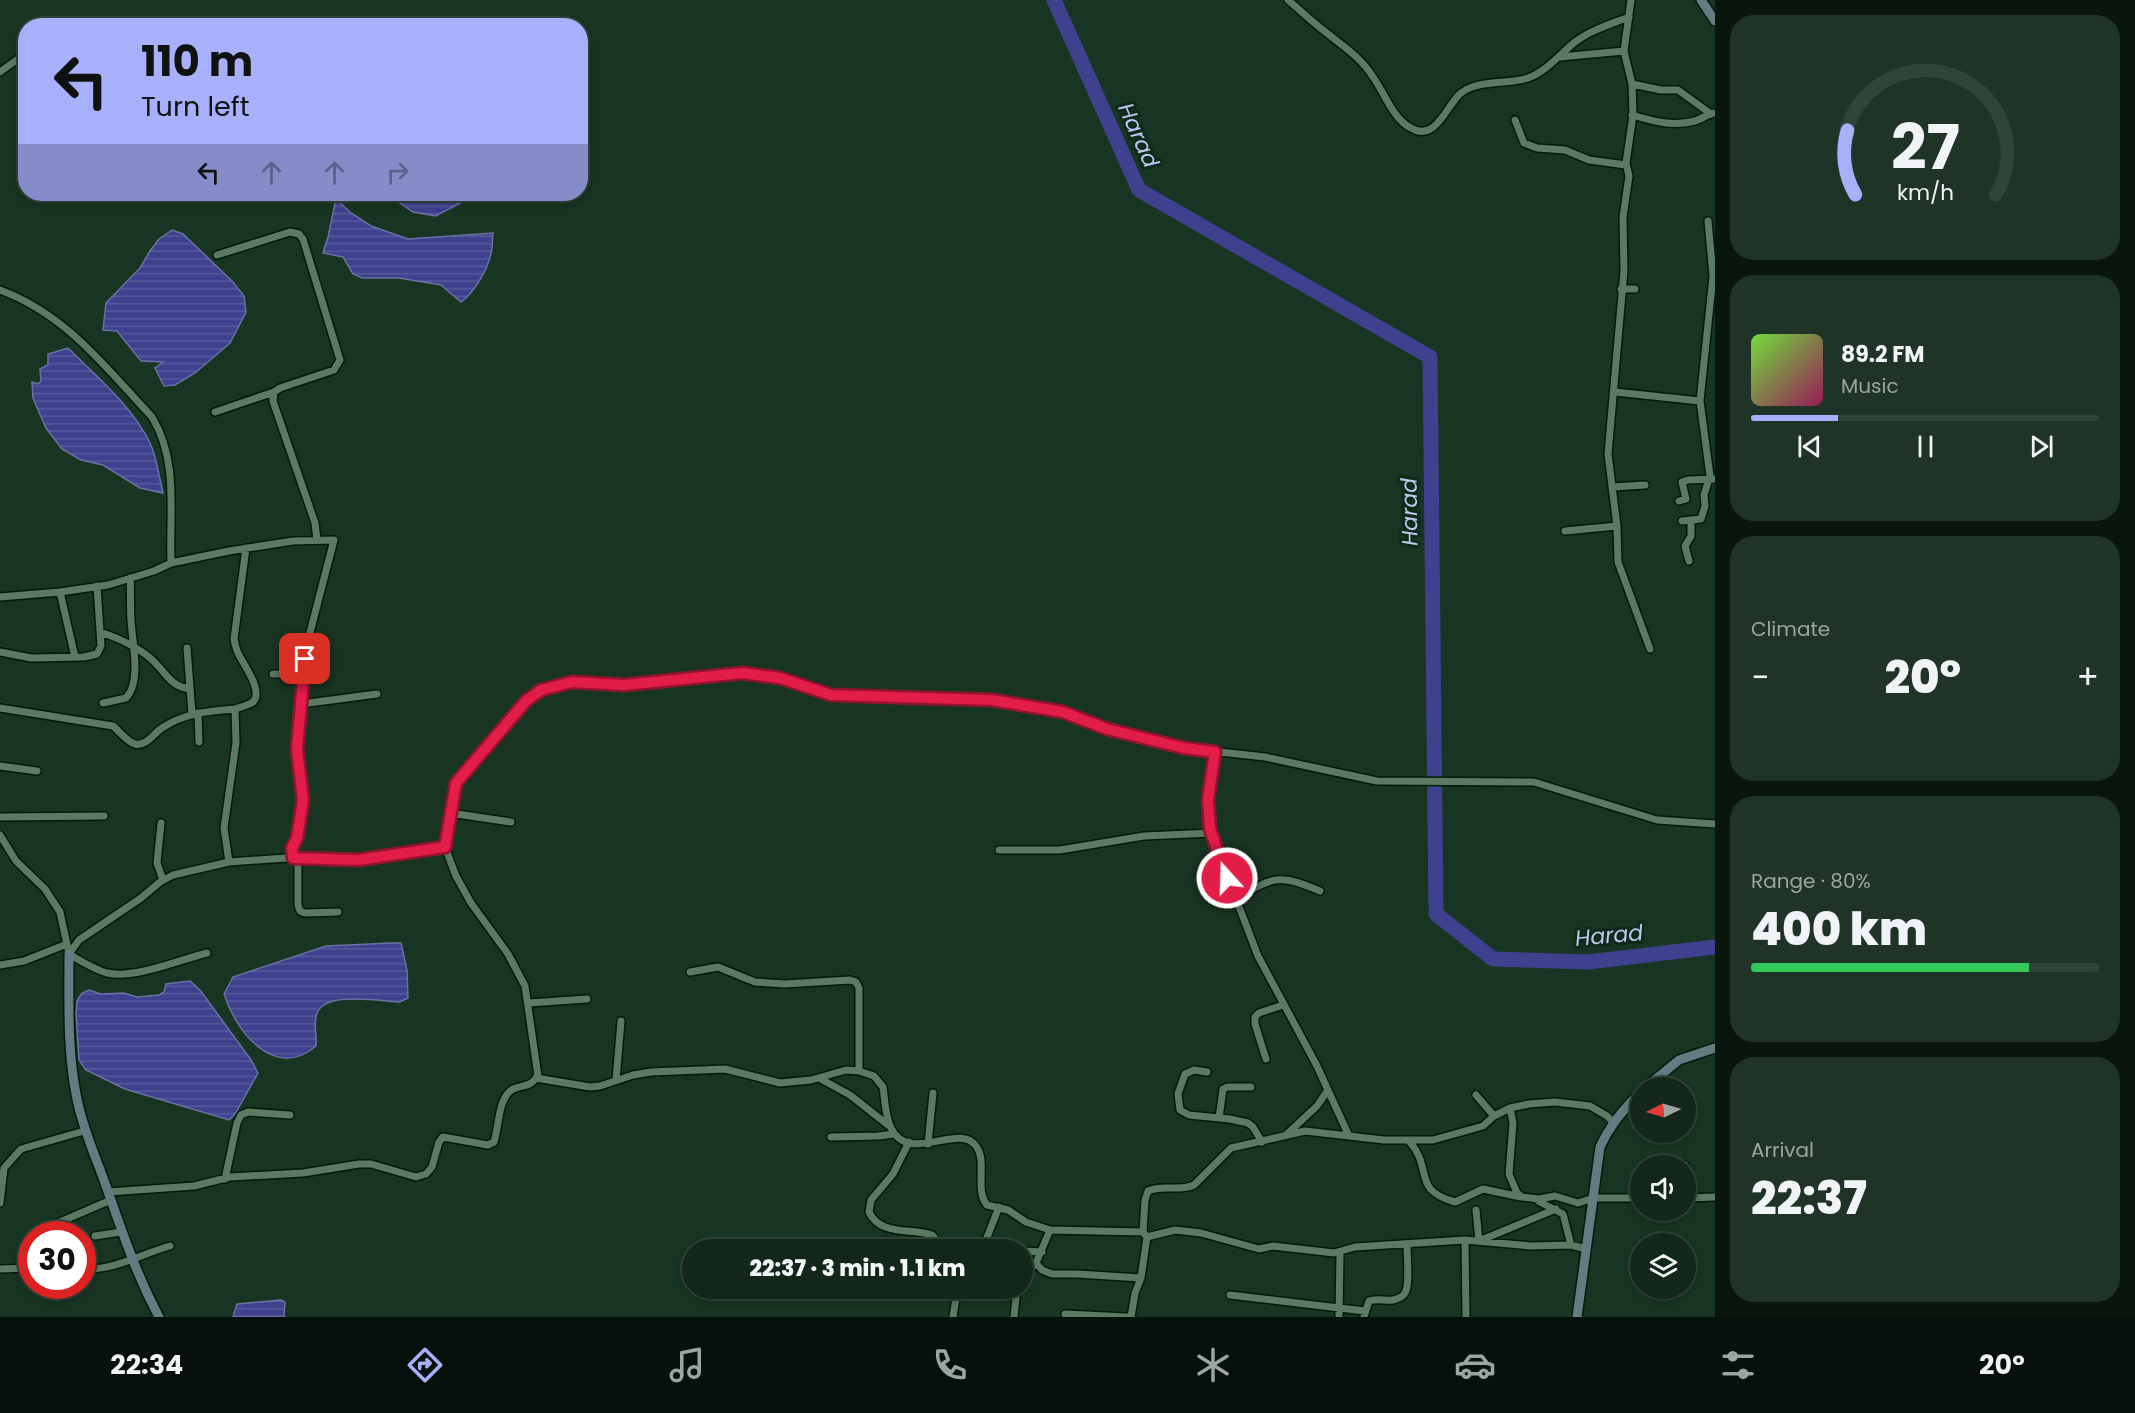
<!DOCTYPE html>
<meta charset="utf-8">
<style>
:root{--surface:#12271a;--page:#1f3327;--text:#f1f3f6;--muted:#9ca5a2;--line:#314439;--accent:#a8b0fc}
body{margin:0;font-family:Poppins,sans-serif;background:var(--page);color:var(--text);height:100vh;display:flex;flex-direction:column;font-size:22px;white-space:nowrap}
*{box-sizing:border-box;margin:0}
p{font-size:20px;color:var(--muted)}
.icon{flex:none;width:33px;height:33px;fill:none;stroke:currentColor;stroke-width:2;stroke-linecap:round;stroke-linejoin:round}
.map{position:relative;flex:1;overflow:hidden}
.drawer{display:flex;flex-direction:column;gap:15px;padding:15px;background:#0a150e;width:420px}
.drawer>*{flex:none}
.hud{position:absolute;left:18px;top:18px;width:570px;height:183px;border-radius:24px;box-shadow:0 3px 9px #0003,0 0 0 2px var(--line);background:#a8b0fc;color:#111;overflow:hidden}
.needle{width:39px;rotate:265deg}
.buttons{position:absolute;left:1630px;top:1077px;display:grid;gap:12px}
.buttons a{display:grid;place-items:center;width:66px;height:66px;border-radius:50%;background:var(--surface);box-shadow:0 3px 9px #0003,0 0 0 2px var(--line);font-size:30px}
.speed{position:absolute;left:18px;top:1221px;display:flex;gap:12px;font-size:30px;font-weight:700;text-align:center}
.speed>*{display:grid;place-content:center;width:78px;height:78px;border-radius:50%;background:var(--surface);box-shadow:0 3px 9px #0003,0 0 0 2px var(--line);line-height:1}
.speed .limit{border:9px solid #d22;background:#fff;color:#111}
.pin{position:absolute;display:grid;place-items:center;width:51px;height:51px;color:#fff;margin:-26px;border-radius:12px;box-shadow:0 3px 9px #0006}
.me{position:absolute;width:66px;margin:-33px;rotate:340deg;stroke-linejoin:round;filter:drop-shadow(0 0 4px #0008)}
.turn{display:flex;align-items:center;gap:21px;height:126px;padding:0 24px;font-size:27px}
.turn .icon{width:78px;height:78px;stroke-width:2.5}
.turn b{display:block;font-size:42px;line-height:51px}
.lanes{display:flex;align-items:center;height:57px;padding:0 24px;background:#0003;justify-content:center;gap:30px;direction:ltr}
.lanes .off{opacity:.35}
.big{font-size:45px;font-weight:800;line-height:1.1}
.drawer .tile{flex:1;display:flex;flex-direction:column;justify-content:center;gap:9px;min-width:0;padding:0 21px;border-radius:24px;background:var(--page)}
.drawer .dial{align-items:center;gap:0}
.dial svg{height:156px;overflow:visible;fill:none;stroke:var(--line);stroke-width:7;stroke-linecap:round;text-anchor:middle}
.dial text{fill:var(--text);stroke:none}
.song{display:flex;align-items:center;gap:18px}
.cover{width:72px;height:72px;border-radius:9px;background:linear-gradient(135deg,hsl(100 70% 55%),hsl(330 70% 35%))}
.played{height:6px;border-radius:3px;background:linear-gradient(90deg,var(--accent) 25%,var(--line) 25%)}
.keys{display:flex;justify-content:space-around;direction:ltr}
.heat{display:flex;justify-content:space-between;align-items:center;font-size:33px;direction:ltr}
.charge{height:9px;border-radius:4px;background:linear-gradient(90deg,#34c759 80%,var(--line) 0)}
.trip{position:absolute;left:682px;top:1239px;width:351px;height:60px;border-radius:30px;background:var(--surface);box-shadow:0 3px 9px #0003,0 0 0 2px var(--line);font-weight:800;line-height:60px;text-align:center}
.dock{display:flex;height:96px;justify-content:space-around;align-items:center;background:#07100a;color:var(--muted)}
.dock .icon{width:42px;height:42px}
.dock .current{color:var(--accent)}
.dock b{font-size:27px;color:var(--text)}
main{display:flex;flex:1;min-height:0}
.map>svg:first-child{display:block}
.water{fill:url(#water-rules);stroke:#6c71a4;stroke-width:1.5}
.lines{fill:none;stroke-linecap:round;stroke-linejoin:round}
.river{stroke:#3f408e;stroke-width:15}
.street-casing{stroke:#011b0b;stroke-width:10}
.secondary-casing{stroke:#011b0b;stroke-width:12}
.street{stroke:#5b7963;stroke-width:7}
.secondary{stroke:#647b81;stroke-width:9}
.route-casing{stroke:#92132f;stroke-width:15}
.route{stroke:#e11d48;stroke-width:10}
.labels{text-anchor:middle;stroke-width:6;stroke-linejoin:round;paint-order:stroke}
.water-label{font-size:22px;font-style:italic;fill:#bfc6f2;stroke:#0e2a18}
</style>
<main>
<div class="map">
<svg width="1715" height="1317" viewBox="0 0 1715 1317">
<defs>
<pattern id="water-rules" width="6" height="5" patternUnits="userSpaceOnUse" patternTransform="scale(1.5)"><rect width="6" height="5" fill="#3f408e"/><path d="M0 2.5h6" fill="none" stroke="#5a5b9d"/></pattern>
</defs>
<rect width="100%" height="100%" fill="#183422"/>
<!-- water -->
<path class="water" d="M387,194H471C465,203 447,209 436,216L413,212Z
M336,199L351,213L371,226L408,239L493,233C492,239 493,246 491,253C488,269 474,293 461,302L441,285L399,278H362L353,274L343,257L323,253L328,237Z
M172,230L183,234L232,281L244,296L246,312L230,343L195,373L175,385L164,386L155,368L163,362L141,361L117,331L103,330L106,303L140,268L150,251L159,239Z
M68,348C97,377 132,406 150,443C157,458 159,477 163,493L140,488L103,465L81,460L62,449L46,428L33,398L32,382L38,384L41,381L40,369L48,365V354Z
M392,943H401L407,970L408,998L400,1002C380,1001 325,991 317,1013C313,1023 317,1035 316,1046C275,1081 236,1032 224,994L233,977L326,946Z
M190,981L200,990L251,1060L258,1073L235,1114L229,1120L125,1089L86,1070L79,1060L76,1014L77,1001L82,993L89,990L101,994L124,993L137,997L159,995L164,992L166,984Z
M281,1300L285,1302L284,1317H233L237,1304Z"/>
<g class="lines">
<!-- river -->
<path class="river" d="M1054,0L1139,190L1430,357L1436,914L1493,959L1588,962L1715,947"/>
<!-- street casing -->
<g class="street-casing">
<path id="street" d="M1288,0C1300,10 1311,21 1323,30C1340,44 1361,57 1373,77C1384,92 1393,119 1411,128C1436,143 1447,104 1461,93C1479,79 1507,85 1528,78C1547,71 1560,54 1575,42C1591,30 1611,24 1629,17
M1631,0L1624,51L1632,84L1633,115L1626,163L1629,176L1623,217L1624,271L1608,454L1617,526L1618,562L1650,649
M1560,57L1624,51
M0,72L26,53
M1632,84L1661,90H1678L1711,114
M1632,115C1653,121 1672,127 1695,121C1701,119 1707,115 1713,113
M1515,120L1524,143L1537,148L1565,150L1589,160L1626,165
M217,255L290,232L299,234L303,239L340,360L334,370L280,388L274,392L273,401L315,523L317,540
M1621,289H1635
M0,290C67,315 105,367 152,417C179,461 169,514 171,563
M1615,392L1700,401
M215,412L274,392
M1612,487L1645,485
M1679,501L1686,499L1682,482L1688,480L1715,479
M1682,521L1701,519L1705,506L1704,495L1710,476L1700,401L1713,276L1708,221
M1565,531L1617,526
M1689,561L1685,546L1691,536V520
M60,592L75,657
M0,597L60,592L108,585L154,571L171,563L229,551L293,541L334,540L307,644L297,749L303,800L297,838L292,847L293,858
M100,632C118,638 136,646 150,658C166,671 168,686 190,689
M187,648L192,714
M0,652L31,658L84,657L97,654L101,646L97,586
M273,674H303
M103,703L126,698C142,682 132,641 131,620C130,606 131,592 130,578
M301,704L377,694
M0,708L113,726C119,731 127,742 135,744C146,747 154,733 162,728C184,713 209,711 235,709L236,743L224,828L229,862
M235,709C241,707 249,705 253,702C264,691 243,664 238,653C236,649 235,644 234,639L246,548
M198,713L199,742
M1215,752L1208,800L1210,829L1220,857L1258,956L1317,1066L1349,1136
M0,766L37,771
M450,813L511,822
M0,817L104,816
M161,823L157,863L163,880
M0,835L16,861L45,889L60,912L69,954C81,961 93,969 107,973C135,979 179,960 207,953
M999,850H1060L1144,836L1212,833
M298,859V905L300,911L305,913L338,912
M1235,899C1274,877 1278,873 1320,891
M69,954L79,940L141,898L160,882L173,875L229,862L286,858L358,859L445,847
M0,965L24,961L67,944
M690,972L718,967L755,982L785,984L850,980L856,982L859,988V1071
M529,1003L587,999
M1266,1059L1255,1024V1017L1259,1013L1283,1005
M1207,1072L1194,1070L1185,1074L1178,1094L1180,1110L1189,1115L1230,1119L1248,1123L1253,1127L1262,1142
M536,1078L590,1087L600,1086L633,1075L651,1072L725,1069L780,1083L811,1080L846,1070L859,1071L874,1076L883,1087C885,1100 885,1116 891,1128C909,1165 959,1122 976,1146C988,1162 974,1189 987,1205L1008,1210L1026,1222L1050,1230L1143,1232L1147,1237
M819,1078L850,1095L888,1125
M616,1080L621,1021
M1476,1095L1494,1116
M1510,1108L1513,1123L1509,1174L1517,1193L1522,1197L1539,1199L1555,1196L1578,1203L1593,1198H1641
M1219,1118L1223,1089L1228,1087H1251
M1287,1134L1317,1106L1328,1090
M831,1137L878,1136L894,1134
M1409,1141C1434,1169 1411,1190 1455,1202L1483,1189L1521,1197
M909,1142L893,1174L871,1200L869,1212C880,1236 911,1228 932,1235L936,1240L937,1250
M928,1144L933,1093
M1685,1165V1166
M225,1179L237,1123L241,1115L248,1112L290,1115
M108,1192L194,1186L230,1177L303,1173L359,1164H371L416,1177L426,1174L432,1167L439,1142L443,1137L488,1145L494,1142C499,1127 498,1097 513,1089C525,1084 529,1088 538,1076L525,986L508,954L471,903L456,876L445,847L456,783L526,701L541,690L555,685L572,682L624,685L742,673L781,678L831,695L992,700L1063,712L1108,729L1184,748L1265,757L1377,781L1534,782L1657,820L1715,824
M1686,1198L1715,1197
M1538,1201L1563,1214L1571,1245
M0,1203L4,1168L21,1149L84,1131
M1476,1210L1479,1241L1556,1209
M1143,1232L1145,1200L1148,1191C1162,1184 1179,1192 1194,1185L1231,1148L1305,1131L1384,1140H1433L1483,1126L1494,1116L1510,1108L1529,1104L1555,1102L1590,1106L1607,1116L1613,1122
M49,1234L53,1225L111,1200
M95,1236L121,1232
M1465,1240L1466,1317
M983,1248L1005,1250
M982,1250L999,1207
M1023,1251L1042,1252
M1036,1263L1042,1270L1052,1274H1077L1141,1278
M0,1269L32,1268
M82,1269C113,1271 141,1254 170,1246
M1023,1278L1036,1263L1050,1230
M1230,1295L1365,1311
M1065,1314L1127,1317
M953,1317L957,1292L962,1288
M1014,1317L1017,1288
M1131,1317L1135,1293L1141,1278L1147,1237L1175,1230L1201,1233L1259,1249L1273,1246L1334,1253L1355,1247L1465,1240L1531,1246L1571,1245L1586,1249
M1339,1317L1340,1253
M1364,1317L1369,1301C1377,1298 1385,1301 1393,1300C1397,1299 1403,1297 1405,1293C1410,1286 1407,1255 1407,1245"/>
</g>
<!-- secondary casing -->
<g class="secondary-casing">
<path id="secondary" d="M1701,0L1715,21
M69,954C69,1002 67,1052 77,1099C83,1130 96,1157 106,1186C123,1233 135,1272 159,1317
M1645,1088L1679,1060L1715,1048
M1577,1317L1600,1147C1610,1125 1624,1108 1641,1092"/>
</g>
<!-- street -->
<use href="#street" class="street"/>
<!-- secondary -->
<use href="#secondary" class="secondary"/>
</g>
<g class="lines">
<!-- route casing -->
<g class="route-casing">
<path id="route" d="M305,659L297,749L303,800L297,838L292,848L293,858L358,860L445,847L456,783L526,701L541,690L572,682L624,685L742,673L780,678L831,695L992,700L1063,712L1107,729L1184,748L1215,752L1208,800L1210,829L1227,878"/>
</g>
<!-- route -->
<use href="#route" class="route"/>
</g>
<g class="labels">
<!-- water labels -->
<g class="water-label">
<text transform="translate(1139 135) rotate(66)" y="8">Harad</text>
<text transform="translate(1409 512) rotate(-91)" y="8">Harad</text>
<text transform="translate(1609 935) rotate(-5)" y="8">Harad</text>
</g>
</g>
</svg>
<div class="buttons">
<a><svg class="needle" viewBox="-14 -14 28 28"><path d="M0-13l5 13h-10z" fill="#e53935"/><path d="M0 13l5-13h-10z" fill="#9ca5a2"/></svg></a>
<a><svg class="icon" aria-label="sound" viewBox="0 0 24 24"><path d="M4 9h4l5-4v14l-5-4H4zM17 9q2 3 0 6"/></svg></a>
<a><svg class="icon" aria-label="layers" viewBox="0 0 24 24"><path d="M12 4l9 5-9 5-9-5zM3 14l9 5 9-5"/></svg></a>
</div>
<div class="speed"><div class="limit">30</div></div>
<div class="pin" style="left:305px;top:659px;background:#d93025"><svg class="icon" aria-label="arrive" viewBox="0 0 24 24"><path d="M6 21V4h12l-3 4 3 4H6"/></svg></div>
<svg class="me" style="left:1227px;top:878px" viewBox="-20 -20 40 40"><circle r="17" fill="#e11d48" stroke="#fff" stroke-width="3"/><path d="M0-11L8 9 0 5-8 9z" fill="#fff"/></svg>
<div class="trip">22:37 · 3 min · 1.1 km</div>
<div class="hud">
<div class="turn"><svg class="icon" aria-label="left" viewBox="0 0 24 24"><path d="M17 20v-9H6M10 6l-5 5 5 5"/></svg><div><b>110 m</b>Turn left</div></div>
<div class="lanes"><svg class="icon" aria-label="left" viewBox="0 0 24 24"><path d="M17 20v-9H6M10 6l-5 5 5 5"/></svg><svg class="icon off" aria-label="ahead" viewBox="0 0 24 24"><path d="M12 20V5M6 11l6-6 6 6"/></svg><svg class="icon off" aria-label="ahead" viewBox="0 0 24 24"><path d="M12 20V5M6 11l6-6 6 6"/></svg><svg class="icon off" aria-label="right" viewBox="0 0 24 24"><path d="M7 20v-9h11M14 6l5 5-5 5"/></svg></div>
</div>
</div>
<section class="drawer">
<div class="tile dial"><svg viewBox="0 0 100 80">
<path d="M14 69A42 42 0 1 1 86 69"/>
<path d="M14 69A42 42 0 0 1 10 36" stroke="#a8b0fc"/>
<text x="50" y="56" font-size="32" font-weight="700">27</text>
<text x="50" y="72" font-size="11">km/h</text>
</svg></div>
<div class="tile">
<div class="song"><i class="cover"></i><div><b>89.2 FM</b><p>Music</p></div></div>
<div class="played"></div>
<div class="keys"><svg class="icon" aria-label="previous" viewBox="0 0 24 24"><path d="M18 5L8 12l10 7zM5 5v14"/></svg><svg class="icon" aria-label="pause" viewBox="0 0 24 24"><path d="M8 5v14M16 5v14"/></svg><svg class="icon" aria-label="next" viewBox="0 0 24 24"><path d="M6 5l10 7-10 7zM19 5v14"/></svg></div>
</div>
<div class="tile"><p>Climate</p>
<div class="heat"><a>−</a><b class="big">20°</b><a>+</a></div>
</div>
<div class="tile"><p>Range · 80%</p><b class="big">400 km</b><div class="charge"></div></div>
<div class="tile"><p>Arrival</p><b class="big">22:37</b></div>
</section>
</main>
<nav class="dock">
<b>22:34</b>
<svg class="icon current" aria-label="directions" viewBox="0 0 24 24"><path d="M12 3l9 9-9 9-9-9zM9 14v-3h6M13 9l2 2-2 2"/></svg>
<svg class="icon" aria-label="music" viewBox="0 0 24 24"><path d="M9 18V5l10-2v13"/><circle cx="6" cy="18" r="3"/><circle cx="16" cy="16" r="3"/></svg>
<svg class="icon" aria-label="phone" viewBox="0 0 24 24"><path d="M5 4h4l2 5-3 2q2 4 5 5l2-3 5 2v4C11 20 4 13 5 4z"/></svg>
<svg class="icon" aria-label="climate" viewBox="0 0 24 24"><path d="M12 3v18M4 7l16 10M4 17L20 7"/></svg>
<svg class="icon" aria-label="car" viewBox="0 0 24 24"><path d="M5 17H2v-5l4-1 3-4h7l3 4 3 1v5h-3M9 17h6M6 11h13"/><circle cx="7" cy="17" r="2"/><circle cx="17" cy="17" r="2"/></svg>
<svg class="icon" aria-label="filters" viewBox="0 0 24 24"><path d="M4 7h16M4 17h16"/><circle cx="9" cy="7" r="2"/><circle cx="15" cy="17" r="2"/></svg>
<b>20°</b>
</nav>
